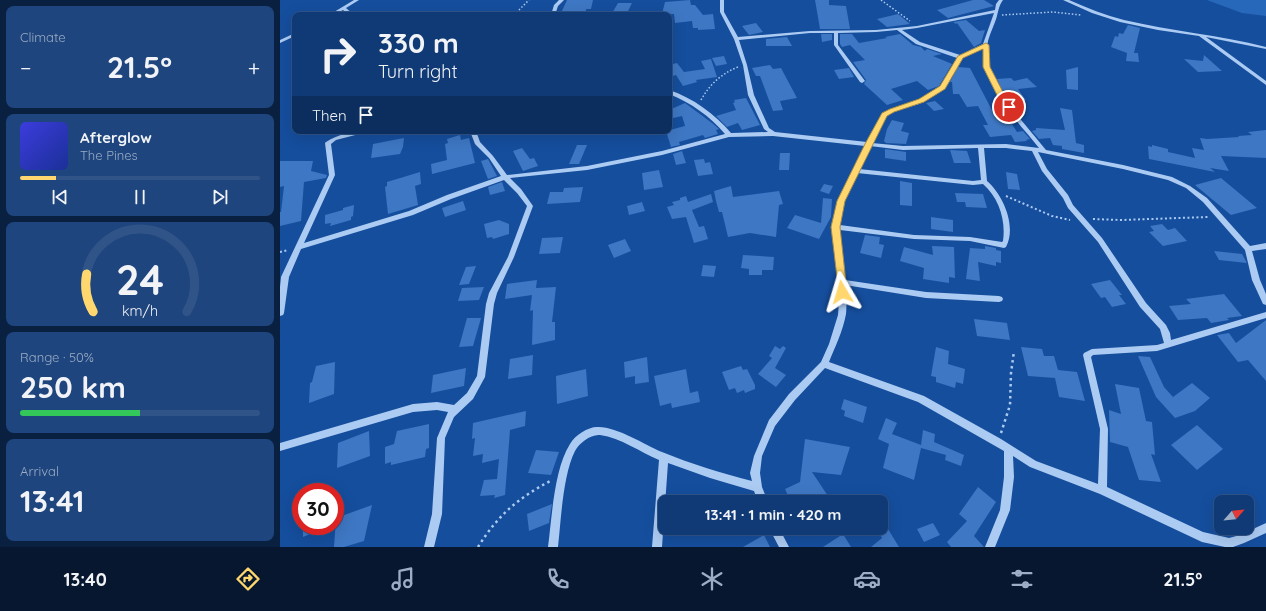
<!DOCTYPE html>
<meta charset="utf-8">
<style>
:root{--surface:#103a76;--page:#1e457e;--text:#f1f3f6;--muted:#9cadc5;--line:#305488;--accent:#ffd76e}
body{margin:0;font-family:Quicksand,sans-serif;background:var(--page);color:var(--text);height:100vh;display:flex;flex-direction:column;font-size:15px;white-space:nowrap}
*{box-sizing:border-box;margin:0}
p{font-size:13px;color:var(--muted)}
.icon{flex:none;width:22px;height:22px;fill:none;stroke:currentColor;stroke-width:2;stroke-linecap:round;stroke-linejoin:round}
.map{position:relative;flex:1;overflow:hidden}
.side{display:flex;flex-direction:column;gap:6px;padding:6px;background:#092041;width:280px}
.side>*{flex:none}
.hud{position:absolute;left:12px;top:12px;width:380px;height:122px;border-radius:8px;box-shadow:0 4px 16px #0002,0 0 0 1px var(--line);background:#103a76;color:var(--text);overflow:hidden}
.needle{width:26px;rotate:63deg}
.controls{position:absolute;left:934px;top:495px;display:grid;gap:8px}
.controls a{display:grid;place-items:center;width:40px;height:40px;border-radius:8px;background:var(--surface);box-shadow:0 4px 16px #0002,0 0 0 1px var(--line);font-size:20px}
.speed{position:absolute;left:12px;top:483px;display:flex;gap:8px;font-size:20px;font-weight:700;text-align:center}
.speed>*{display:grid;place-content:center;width:52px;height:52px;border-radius:50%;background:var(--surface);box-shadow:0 4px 16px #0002,0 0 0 1px var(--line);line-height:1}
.speed .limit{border:6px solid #d22;background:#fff;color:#111}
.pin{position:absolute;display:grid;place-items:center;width:34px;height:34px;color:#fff;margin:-17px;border:2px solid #fff;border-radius:50%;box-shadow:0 1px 4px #0007}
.me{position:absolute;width:44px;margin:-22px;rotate:353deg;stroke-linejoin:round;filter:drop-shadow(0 0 3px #0008)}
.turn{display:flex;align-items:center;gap:14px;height:84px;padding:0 20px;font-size:18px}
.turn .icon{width:52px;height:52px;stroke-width:2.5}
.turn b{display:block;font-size:28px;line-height:34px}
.then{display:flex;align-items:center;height:38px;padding:0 20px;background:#0003;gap:8px;font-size:15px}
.big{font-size:30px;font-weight:800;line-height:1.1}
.side .widget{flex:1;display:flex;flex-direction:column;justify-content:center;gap:6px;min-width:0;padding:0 14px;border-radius:8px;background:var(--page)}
.side .dial{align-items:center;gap:0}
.dial svg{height:104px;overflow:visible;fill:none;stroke:var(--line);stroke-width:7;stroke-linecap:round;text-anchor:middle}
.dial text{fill:var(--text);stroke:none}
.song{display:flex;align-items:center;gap:12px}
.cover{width:48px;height:48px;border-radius:6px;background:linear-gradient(135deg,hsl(240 70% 55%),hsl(230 70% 35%))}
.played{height:4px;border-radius:2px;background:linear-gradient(90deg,var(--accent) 15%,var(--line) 15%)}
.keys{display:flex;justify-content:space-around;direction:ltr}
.heat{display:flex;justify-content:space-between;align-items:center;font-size:22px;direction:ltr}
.charge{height:6px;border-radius:3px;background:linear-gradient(90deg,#34c759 50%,var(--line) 0)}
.trip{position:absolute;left:378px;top:495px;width:230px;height:40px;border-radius:8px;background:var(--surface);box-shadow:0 4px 16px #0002,0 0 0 1px var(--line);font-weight:800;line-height:40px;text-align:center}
.menu{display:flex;height:64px;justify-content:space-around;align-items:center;background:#06172f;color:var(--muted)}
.menu .icon{width:28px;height:28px}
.menu .selected{color:var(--accent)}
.menu b{font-size:18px;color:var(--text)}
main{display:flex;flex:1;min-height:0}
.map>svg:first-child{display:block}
.green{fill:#2868bb}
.building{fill:#3e77c3}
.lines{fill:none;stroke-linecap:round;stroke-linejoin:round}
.path-far2{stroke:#accbf3;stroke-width:1.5;stroke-dasharray:1.5 2;stroke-linecap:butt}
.path-far1{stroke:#accbf3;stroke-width:2;stroke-dasharray:2 2.5;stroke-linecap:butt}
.path{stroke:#accbf3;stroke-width:2.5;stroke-dasharray:2.5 3.5;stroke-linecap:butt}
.minor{fill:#accbf3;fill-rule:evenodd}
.route{fill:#ffd76e;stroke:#a68c48}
</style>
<main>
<section class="side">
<div class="widget"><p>Climate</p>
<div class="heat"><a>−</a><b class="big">21.5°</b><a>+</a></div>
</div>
<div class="widget">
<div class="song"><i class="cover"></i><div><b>Afterglow</b><p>The Pines</p></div></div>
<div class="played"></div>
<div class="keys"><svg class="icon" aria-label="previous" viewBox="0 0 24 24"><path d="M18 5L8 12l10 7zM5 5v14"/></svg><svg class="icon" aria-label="pause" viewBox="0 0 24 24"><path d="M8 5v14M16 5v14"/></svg><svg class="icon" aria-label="next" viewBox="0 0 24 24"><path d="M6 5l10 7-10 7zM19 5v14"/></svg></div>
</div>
<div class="widget dial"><svg viewBox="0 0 100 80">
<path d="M14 69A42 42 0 1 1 86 69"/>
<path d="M14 69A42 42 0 0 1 9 40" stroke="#ffd76e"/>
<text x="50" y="56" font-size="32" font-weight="700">24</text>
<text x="50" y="72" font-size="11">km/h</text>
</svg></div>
<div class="widget"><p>Range · 50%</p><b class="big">250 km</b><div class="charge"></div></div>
<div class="widget"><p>Arrival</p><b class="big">13:41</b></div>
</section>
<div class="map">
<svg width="986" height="547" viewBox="0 0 986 547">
<rect width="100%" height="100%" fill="#154e9d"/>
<!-- green -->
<path class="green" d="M927,0H986V16L962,13Z"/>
<!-- building -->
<path class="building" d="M287,0H313L311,9H306V11L281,13Z
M410,0L411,5H415L423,15L433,14L435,29L418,30V28H413L412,21L395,23L394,14H382L385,2Z
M535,0H549V5L566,6L570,29H540Z
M693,0H704L714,6L668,18L657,10Z
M338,3H352L346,15H331Z
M618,14L630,24L607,27L597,19Z
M686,20L699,31L705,30L701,43L694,47L677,23L676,24L673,22Z
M476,23L483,32L469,35L462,26Z
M848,25L860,28L854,53H858L859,62L846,61L847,53L831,47L835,36L838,37L839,33L843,34Z
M541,34H552V40L542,42Z
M560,34H572L579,43L607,38L605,37L620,34L633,45L641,47L645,51L647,49L662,54L653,56L672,64L659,86L648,90L637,81L611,89L623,100L607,105L584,84L586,80L573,62L585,60L570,45L562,47L560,44Z
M507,37L512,46H486V39Z
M924,55L942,71L918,72L904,59L923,61Z
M444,56L447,64L436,66L432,58Z
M431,59L437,77L416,80L417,82L403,86L396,75L389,77V65L397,63L404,72L425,69L421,61Z
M490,65L493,69L501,68L517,98L500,101L503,110L493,111L480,76H476L472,68Z
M678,67L690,68L715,116H717L721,122L730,121L737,132L743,131L750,139L746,140L747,141L735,142L731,135L710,137L703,125H708L698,106L687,107L679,94H673L672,82H670Z
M798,67V90L787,89L786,70Z
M569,68L574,77L559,79L554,70Z
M731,78L734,81L747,78L757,87L738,89L746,100L731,101L724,90H722L717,79Z
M466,98L480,125L462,130L458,123L447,127L436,116L456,110L453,103L455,102L454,100Z
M655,101L664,109L654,111L646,103Z
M405,103L432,123L439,129L436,130L438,134L425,138L423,135L399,142L400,145L391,147L386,131L405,126L402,116L389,119V110Z
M780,108L792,110L796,143L804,145V153L782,149V146L773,145L770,138L759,139L752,131L756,130V128L785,130Z
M612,120L624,123L621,131L629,133L626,144L606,143L604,141L607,129Z
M986,130V158L941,156L949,171L930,168L935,172L869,159L868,146L872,147V145L888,149V152L915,158L912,148L924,150L920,138L927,139L959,137L958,136L972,135L968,132Z
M180,135L181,140L189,138L195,163L152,174L151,164L167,160L165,144L168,143L167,139Z
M124,138L123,147L120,154L91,158L93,144Z
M297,145H307L299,164H289Z
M242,148L250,159L254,158L258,166L243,171L233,151Z
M605,149L626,152V161L605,158Z
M670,150L687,151L691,163H674Z
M402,151L406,163L396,165L393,154Z
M500,153H510L509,170H499Z
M208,159L217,176L208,179L201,161Z
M424,159L425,163L430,162L433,174L418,176L414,160Z
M0,161H33L31,171L47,175L46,178L24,182L21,221L0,226V212H1L4,186L0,187Z
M379,170L383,187L364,190L362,173Z
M140,172L141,184L135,186L138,205L108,214L105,187L107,186V182Z
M726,172L737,174L740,190L728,189Z
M941,178L977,208L951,215L915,185Z
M620,181L632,183V206L620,205Z
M222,182L225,191L210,195L208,187Z
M544,184L553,186L549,194L540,191Z
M451,186L453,197L499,191L503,204L499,205L496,237L470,233L448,237L442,212H439L436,201L434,191Z
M303,187L300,202L267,204L270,192H283L284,188Z
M675,193L703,194L707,208L686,207L685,202H677Z
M431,194L433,202L412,210L419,227L424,226L428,239L414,243L406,217L392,219L387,207L394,205L392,202L400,200V198L406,196L408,202Z
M543,198L552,199L551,217L539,239L507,228L515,215L541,223Z
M183,201L186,210L165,217L162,208Z
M362,202L365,211L349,215L347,206Z
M74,205L73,216L71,217V220L50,226L51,223L45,224V215L63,210V208Z
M651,217L673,220V232L651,229Z
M219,220L229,224V234L213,239L212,237L207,238L204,224Z
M882,224L888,230L895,228L907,241L883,246L869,232L874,231L870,226Z
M585,235L600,237L599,244L604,245L601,258L580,253Z
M283,237L280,253L259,254L262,238Z
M345,239L351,251L334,258L328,245Z
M652,246L674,247L675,278L669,277V283L643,279L644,268L620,261L624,247L653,255Z
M705,246L716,248V250L721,251V263L716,262V266L698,262L700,281L686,279L690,248L705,249Z
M934,251L962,254L967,263L939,260Z
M463,255L494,257L493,270H482V275H469V269L461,268Z
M423,265L436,266L434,277L421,276Z
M196,266L189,284L179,285L186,267Z
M257,280L256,288L276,287L272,322H275V340L252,345L253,310L250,311L252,295L225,299L227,284Z
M830,280L842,295H839L846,304L832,307L825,297L821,298L811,284Z
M204,287L199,300L178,301L182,288Z
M944,294L962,316L947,318L949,320L931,323L927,318L898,320L889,306L911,304L906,299Z
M187,318H201L193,346L179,347Z
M694,319L727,323L730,340L697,336Z
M986,320V381L968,360L958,362L937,335L949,333L956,343Z
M495,346L500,349L503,346L506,348L495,368L506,375L496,387L478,374L492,358L489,356Z
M656,347L669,351L668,364L685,369L683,384L676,382L675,388L656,382V377L651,376Z
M741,347L762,349L764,356H774L778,370L797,372L805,401L779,397L775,378L748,376Z
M253,355L252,375L228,379L230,359Z
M858,356L870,357L884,387L893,397L912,383L930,398L915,411L895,418L876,397Z
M367,357L369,382L355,384V376L345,378L344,362Z
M55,362L54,394L29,403L30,383L32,382L36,366Z
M461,366L463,370L467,369L475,385V389L465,393L464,390L457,393L455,388L449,390L442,372Z
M186,368L184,386L151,393L153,375Z
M306,369L308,396L277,404L276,376Z
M406,369L410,393L418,391L420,402L392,408L391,403L380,406L374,376Z
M835,384L859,388L866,421L872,422L875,455L871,454L881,482L859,480L848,447L830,442L829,410L841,414Z
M564,399L587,407L583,423L564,416L565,411L561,409Z
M246,411L245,426L230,430L225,495L214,498L215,495L200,496L204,480L217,479L219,459L202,463L203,454L193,456L195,438L192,439L193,423Z
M606,418L617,423L612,434L641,445L643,430L655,434L654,442L684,455L681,466L665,460L666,455L641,448L634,480L603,468L609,444L598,439Z
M149,424V448L146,449L145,457L111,465V462L105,464V447L114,444L117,431Z
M917,425L943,449L917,470L891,445Z
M89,431L90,456L57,468L58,443Z
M525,439L570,447L561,475L532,472L552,502H511L505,489L520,482Z
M256,450L279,452L271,475L248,473Z
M698,487L716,502L694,536L704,547H671L667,542L687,521L679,514Z
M272,504L269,523L249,531L247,514Z
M92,505L84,541L64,547H54L56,518Z
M653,523L660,535L644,542L637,529Z
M23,526H49L23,537Z
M608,529L619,547H591L602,538L600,534Z
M563,534L571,547H543Z
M484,535L490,547H463Z"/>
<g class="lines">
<!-- path-far2 -->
<path class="path-far2" d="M601,0L630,21
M234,15L249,0
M722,15L773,12L801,15
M421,100C430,84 441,74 458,67"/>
<!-- path-far1 -->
<path class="path-far1" d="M726,196L772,216L790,220
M813,219L841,220L928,217
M0,252L8,250"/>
<!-- path -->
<path class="path" d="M721,433L730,405L731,373L734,351
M198,547C218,515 238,498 272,480"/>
<!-- minor -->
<path class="minor" d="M74,0H79L66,8L74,15H69L63,10L54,15H49Z
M279,0H284L278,6L275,15H271L274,5Z
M440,0H444V12L458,37L530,31L596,30L637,26L715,10L716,4L719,0H723C718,6 718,15 715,22C712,30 708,38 707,46C704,83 744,122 766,150L843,165L892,177L910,186L927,198L970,246L986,243V249L972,251L980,280L986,294V305L983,304L972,280L965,250L923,202L906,188L888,180L843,169L758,152L767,169L788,195L793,205L822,238L866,303L886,325L890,333L891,340L986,312V318L877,351L813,355L811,357L828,429L827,487L923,532L949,538L960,535L986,523V533L964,543L953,547H945L922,542L820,494L750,467L733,456L734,477L730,510L715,547H705L720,510L724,477V451L638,402L545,368L515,400L495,426L482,456L480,473L482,487L488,502H478L474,491L430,478L388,463L382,547H372L379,460C360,452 341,438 320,435C311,434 299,443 295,451C283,474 281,520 278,547H268C272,517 274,469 290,444C295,435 308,427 317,427C336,426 365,445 382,452C411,464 441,473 472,481L470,473L474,456L489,420L509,394L541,362L549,344L558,315L559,301L553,227L558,201L585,146L493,136L449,137L382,155L307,170L230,178L241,189L253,206L234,257L217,293L214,304L205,377L193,399L174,417L165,438L162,514L154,547H144L152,514L157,438L168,412L157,410L133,412L0,451V443L133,404L157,402L174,405L187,393L197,376L206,304L209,293L228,257L247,206L237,193L224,180L171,199L133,215L21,249L9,277L4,313L3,315L0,316V287L1,277L49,175L45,143L46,142C58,134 74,131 88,131L87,132L56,140L51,144L55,175L24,243L129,211L167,195L221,176L209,158L195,144L190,131H196L200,142L213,156L227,175L307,166L382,151L445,134C430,116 411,103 389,94V90C413,98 435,114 451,133L488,132L484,129L468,95L463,65L454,39L440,12ZM714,13L703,44L680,55L640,42L622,30L637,28ZM617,30L636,44L677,58L660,87L640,99L626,105L611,109L602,115L587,142L495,132L489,128L474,95L467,65L459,40L530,33H554V45L580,82L582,83L585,81L558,45V33L596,32ZM703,48C702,87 736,119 759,148L726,144L623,146L592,143L607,116L615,111L639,104L664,89L682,58ZM590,146L623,150L698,148L701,180L693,181L579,169ZM704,148H726L752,151L762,171L783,198L788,208L818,242L860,307L880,329L884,343L877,345L812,349L804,353L803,355L820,429L818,484L756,461L721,439L644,396L549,362C555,347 563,331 566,314C567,305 566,295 565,285L646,298L719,302L722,301L723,299L722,297L719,296L646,292L565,280L560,230L634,239L690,241L724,248L726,247C737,226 723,195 707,181ZM577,173L693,185L703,184C719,198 726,220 723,241L722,242L690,237L634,235L560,225L564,201Z
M783,0H789C807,8 825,15 844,20C891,31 939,35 986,47V49L926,37L986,81V85L919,36L878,30L840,22L812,13Z
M15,33V36L0,43V40Z
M489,528H499L509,547H499Z"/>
</g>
<!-- route -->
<path class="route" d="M706,43L709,45L710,67L725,96L733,107L727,108L718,97L703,67V49L683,58L665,89L644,102L614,112L607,116L565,201L560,227L567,292L565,294H559L551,227L557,201L585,144L602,113L610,109L639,99L660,86L678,56Z"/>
</svg>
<div class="controls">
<a><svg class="needle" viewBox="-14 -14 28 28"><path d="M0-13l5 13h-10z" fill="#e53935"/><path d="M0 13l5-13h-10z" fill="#9cadc5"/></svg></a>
</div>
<div class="speed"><div class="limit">30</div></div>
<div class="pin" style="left:729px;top:107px;background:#d93025"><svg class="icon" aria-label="arrive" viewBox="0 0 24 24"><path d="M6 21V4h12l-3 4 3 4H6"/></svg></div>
<svg class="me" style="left:562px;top:292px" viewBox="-20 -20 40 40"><path d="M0-17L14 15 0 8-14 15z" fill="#ffd76e" stroke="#fff" stroke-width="4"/></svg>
<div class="trip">13:41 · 1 min · 420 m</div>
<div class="hud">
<div class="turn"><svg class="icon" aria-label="right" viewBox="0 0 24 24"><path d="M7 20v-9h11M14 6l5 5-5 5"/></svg><div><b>330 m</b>Turn right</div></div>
<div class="then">Then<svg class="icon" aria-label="arrive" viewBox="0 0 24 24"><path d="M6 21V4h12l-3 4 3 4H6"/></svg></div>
</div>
</div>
</main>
<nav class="menu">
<b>13:40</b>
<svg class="icon selected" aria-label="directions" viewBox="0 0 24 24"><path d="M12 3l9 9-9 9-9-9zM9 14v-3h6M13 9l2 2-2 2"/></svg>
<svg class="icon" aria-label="music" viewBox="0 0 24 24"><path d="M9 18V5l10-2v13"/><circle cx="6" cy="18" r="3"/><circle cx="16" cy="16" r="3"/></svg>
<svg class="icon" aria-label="phone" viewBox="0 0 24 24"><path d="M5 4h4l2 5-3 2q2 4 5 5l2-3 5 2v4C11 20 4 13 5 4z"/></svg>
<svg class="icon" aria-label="climate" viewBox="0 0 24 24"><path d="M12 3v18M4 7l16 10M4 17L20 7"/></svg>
<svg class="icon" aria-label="car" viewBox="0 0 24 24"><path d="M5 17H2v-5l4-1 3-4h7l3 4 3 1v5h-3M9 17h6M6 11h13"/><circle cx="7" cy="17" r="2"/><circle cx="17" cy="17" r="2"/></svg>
<svg class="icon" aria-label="filters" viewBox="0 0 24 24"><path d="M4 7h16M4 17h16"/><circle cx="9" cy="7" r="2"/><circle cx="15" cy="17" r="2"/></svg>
<b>21.5°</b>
</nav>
